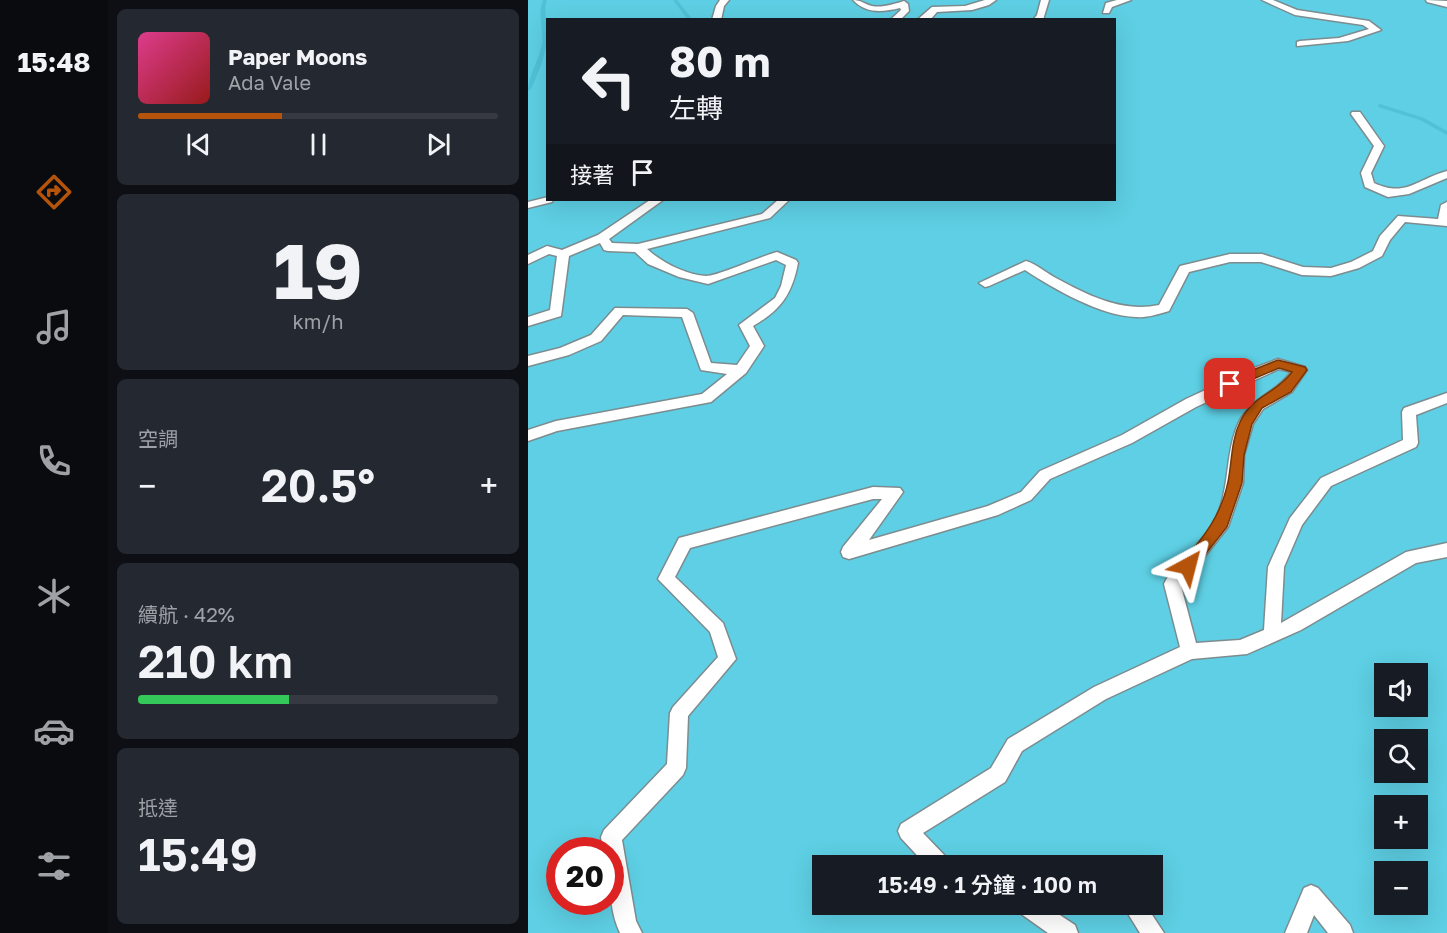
<!DOCTYPE html>
<html lang="zh-TW">
<meta charset="utf-8">
<style>
:root{--surface:#171b24;--page:#242831;--text:#f1f3f6;--muted:#9ea1a6;--line:#363941;--accent:#b45309}
body{margin:0;font-family:"Golos Text","Noto Sans TC",sans-serif;background:var(--page);color:var(--text);height:100vh;display:flex;flex-direction:column;font-size:22px;white-space:nowrap}
*{box-sizing:border-box;margin:0}
p{font-size:20px;color:var(--muted)}
.icon{flex:none;width:33px;height:33px;fill:none;stroke:currentColor;stroke-width:2;stroke-linecap:round;stroke-linejoin:round}
.map{position:relative;flex:1;overflow:hidden}
.drawer{display:flex;flex-direction:column;gap:9px;padding:9px;background:#0d0f14;width:420px}
.drawer>*{flex:none}
.hud{position:absolute;left:18px;top:18px;width:570px;height:183px;border-radius:0px;box-shadow:0 6px 24px #0002;background:#171b24;color:var(--text);overflow:hidden}
.fabs{position:absolute;left:846px;top:663px;display:grid;gap:12px}
.fabs a{display:grid;place-items:center;width:54px;height:54px;border-radius:0px;background:var(--surface);box-shadow:0 6px 24px #0002;font-size:30px}
.speed{position:absolute;left:18px;top:837px;display:flex;gap:12px;font-size:30px;font-weight:700;text-align:center}
.speed>*{display:grid;place-content:center;width:78px;height:78px;border-radius:50%;background:var(--surface);box-shadow:0 6px 24px #0002;line-height:1}
.speed .limit{border:9px solid #d22;background:#fff;color:#111}
.pin{position:absolute;display:grid;place-items:center;width:51px;height:51px;color:#fff;margin:-26px;border-radius:12px;box-shadow:0 3px 9px #0006}
.me{position:absolute;width:66px;margin:-33px;rotate:38deg;stroke-linejoin:round;filter:drop-shadow(0 0 4px #0008)}
.turn{display:flex;align-items:center;gap:21px;height:126px;padding:0 24px;font-size:27px}
.turn .icon{width:78px;height:78px;stroke-width:2.5}
.turn b{display:block;font-size:42px;line-height:51px}
.then{display:flex;align-items:center;height:57px;padding:0 24px;background:#0003;gap:12px;font-size:22px}
.big{font-size:45px;font-weight:600;line-height:1.1}
.drawer .card{flex:1;display:flex;flex-direction:column;justify-content:center;gap:9px;min-width:0;padding:0 21px;border-radius:9px;background:var(--page)}
.drawer .dial{align-items:center;gap:0}
.dial b{font-size:78px;line-height:1}
.song{display:flex;align-items:center;gap:18px}
.cover{width:72px;height:72px;border-radius:9px;background:linear-gradient(135deg,hsl(330 70% 55%),hsl(0 70% 35%))}
.played{height:6px;border-radius:3px;background:linear-gradient(90deg,var(--accent) 40%,var(--line) 40%)}
.keys{display:flex;justify-content:space-around;direction:ltr}
.heat{display:flex;justify-content:space-between;align-items:center;font-size:33px;direction:ltr}
.charge{height:9px;border-radius:4px;background:linear-gradient(90deg,#34c759 42%,var(--line) 0)}
.trip{position:absolute;left:284px;top:855px;width:351px;height:60px;border-radius:0px;background:var(--surface);box-shadow:0 6px 24px #0002;font-weight:600;line-height:60px;text-align:center}
main{display:flex;flex:1;min-height:0}
.tabs{display:flex;flex-direction:column;width:108px;justify-content:space-around;align-items:center;background:#090b0e;color:var(--muted)}
.tabs .icon{width:42px;height:42px}
.tabs .current{color:var(--accent)}
.tabs b{font-size:27px;color:var(--text)}
.map>svg:first-child{display:block}
.forest{fill:#5ecfe4;fill-rule:evenodd}
.lines{fill:none;stroke-linecap:round;stroke-linejoin:round}
.stream{fill:#4fc2d7;fill-rule:evenodd}
.lane-casing{stroke:#7c8c8f;stroke-width:3}
.lane{fill:#fff;fill-rule:evenodd}
.route{fill:#b45309;stroke:#753606;stroke-width:1.5}
</style>
<main>
<nav class="tabs">
<b>15:48</b>
<svg class="icon current" aria-label="directions" viewBox="0 0 24 24"><path d="M12 3l9 9-9 9-9-9zM9 14v-3h6M13 9l2 2-2 2"/></svg>
<svg class="icon" aria-label="music" viewBox="0 0 24 24"><path d="M9 18V5l10-2v13"/><circle cx="6" cy="18" r="3"/><circle cx="16" cy="16" r="3"/></svg>
<svg class="icon" aria-label="phone" viewBox="0 0 24 24"><path d="M5 4h4l2 5-3 2q2 4 5 5l2-3 5 2v4C11 20 4 13 5 4z"/></svg>
<svg class="icon" aria-label="climate" viewBox="0 0 24 24"><path d="M12 3v18M4 7l16 10M4 17L20 7"/></svg>
<svg class="icon" aria-label="car" viewBox="0 0 24 24"><path d="M5 17H2v-5l4-1 3-4h7l3 4 3 1v5h-3M9 17h6M6 11h13"/><circle cx="7" cy="17" r="2"/><circle cx="17" cy="17" r="2"/></svg>
<svg class="icon" aria-label="filters" viewBox="0 0 24 24"><path d="M4 7h16M4 17h16"/><circle cx="9" cy="7" r="2"/><circle cx="15" cy="17" r="2"/></svg>
</nav>
<section class="drawer">
<div class="card">
<div class="song"><i class="cover"></i><div><b>Paper Moons</b><p>Ada Vale</p></div></div>
<div class="played"></div>
<div class="keys"><svg class="icon" aria-label="previous" viewBox="0 0 24 24"><path d="M18 5L8 12l10 7zM5 5v14"/></svg><svg class="icon" aria-label="pause" viewBox="0 0 24 24"><path d="M8 5v14M16 5v14"/></svg><svg class="icon" aria-label="next" viewBox="0 0 24 24"><path d="M6 5l10 7-10 7zM19 5v14"/></svg></div>
</div>
<div class="card dial"><b>19</b><p>km/h</p></div>
<div class="card"><p>空調</p>
<div class="heat"><a>−</a><b class="big">20.5°</b><a>+</a></div>
</div>
<div class="card"><p>續航 · 42%</p><b class="big">210 km</b><div class="charge"></div></div>
<div class="card"><p>抵達</p><b class="big">15:49</b></div>
</section>
<div class="map">
<svg width="919" height="933" viewBox="0 0 919 933">
<rect width="100%" height="100%" fill="#e8f9fc"/>
<!-- forest -->
<path class="forest" d="M0,0H919V933H0ZM20,20H586V200H20ZM856,674H890V706H856ZM856,740H890V772H856ZM856,806H890V838H856ZM32,850H82V902H32ZM294,866H624V904H294ZM856,872H890V904H856Z"/>
<g class="lines">
<!-- stream -->
<path class="stream" d="M15,0H19C15,12 20,21 19,33C19,53 11,71 3,89L0,91C0,76 11,60 14,44C16,29 9,14 15,0Z
M145,0H149L165,20H160Z
M852,104L896,118L919,131V135L892,120L850,107V105Z"/>
<!-- lane casing -->
<g class="lane-casing">
<path id="lane" d="M192,0H201L196,6L193,20H184L188,6Z
M325,0C333,0 336,4 344,6C354,8 366,4 376,1L380,4L381,11L372,20H362L373,10L372,8C355,12 338,14 325,0Z
M457,0H468L461,5L444,10L409,12L402,20H389L404,7L437,6Z
M513,0H521L515,20H505L509,15Z
M589,0H603L584,7L581,13H575L578,3Z
M734,0H745L769,10L841,21L853,30L820,41L769,46V42L772,41L811,38L841,29L835,25L767,15Z
M898,0L919,1V7L899,2Z
M824,112H832L856,146L843,173L846,183C878,198 889,179 919,171V178L881,194L860,197L837,187L833,173L846,146L823,114Z
M20,197V200H25L24,202L0,208V202Z
M122,200H135L81,239L84,243L110,244L234,214L250,200H261L242,218L119,249C133,262 158,275 178,276C191,276 233,256 249,252L268,260L270,263C264,294 253,310 225,326L236,346L218,373L183,402L29,431L0,441V430L28,421L174,394L199,374L173,370L154,317L95,315L73,341L41,355L0,366V356L32,348L63,335L87,308L159,309L165,313L183,363L209,365L222,346L211,325L247,298L253,286L258,265L248,260L180,284L151,277L120,264L107,252L80,251L76,250L72,243L41,256L33,316L0,326V317L22,310L29,256L21,254L0,264V255L19,246L34,250L70,235Z
M919,202V226L877,222L862,240L854,256L831,268L803,276L774,275L733,262H702L661,272L641,311C631,314 619,318 608,317C573,316 526,289 497,270L461,286L457,287L451,283L498,261C508,264 517,272 526,277C559,295 594,313 631,305L652,266L702,254H734L775,267L803,268L823,262L845,251L852,236L870,216L910,219L913,205Z
M750,359L777,367L779,370L764,392L735,409L725,424L716,455L715,483L700,527L653,586L668,643L712,640L736,630L740,567L762,518L793,478L875,440L874,412L876,408L919,393V403L888,415L890,443L888,447L803,486L774,525L756,567L753,623L878,552L919,543V557L888,563L773,630L719,654L664,659L578,699L494,751L477,782L395,833L420,859L423,866H399L373,838L370,831L373,824L463,768L480,739L566,687L652,647L636,584C647,561 673,546 685,524C703,492 696,454 711,422C723,398 748,393 763,372L751,369L668,407L604,443L522,479L503,500L470,515L321,559L315,557L313,552L315,547L354,499H345L162,548L147,577L195,623L208,659L160,716L158,768L155,775L94,840L108,921L114,933H92C80,908 82,878 82,850H75L73,837L76,830L139,764L142,713L145,707L190,657L182,632L130,579L151,538L345,487L372,488L375,492L341,540L460,506L493,492L512,471L594,435L658,399L716,372Z
M783,885L790,888L822,925L825,933H800L786,915L779,933H757L776,888Z
M486,904H515L547,925L550,933H520L489,911Z
M594,904H617L636,933H612Z"/>
</g>
<!-- lane -->
<use href="#lane" class="lane"/>
</g>
<!-- route -->
<path class="route" d="M750,360L777,367L779,370L763,392L734,408L724,424L716,455L714,483L699,527L665,570L660,572L655,570L653,566L655,562C676,536 693,516 700,482C704,462 703,441 712,422C725,394 747,395 764,372L751,368L702,389L695,384L697,381Z"/>
</svg>
<div class="fabs">
<a><svg class="icon" aria-label="sound" viewBox="0 0 24 24"><path d="M4 9h4l5-4v14l-5-4H4zM17 9q2 3 0 6"/></svg></a>
<a><svg class="icon" aria-label="search" viewBox="0 0 24 24"><circle cx="10" cy="10" r="6"/><path d="M15 15l6 6"/></svg></a>
<a>+</a>
<a>−</a>
</div>
<div class="speed"><div class="limit">20</div></div>
<div class="pin" style="left:702px;top:384px;background:#d93025"><svg class="icon" aria-label="arrive" viewBox="0 0 24 24"><path d="M6 21V4h12l-3 4 3 4H6"/></svg></div>
<svg class="me" style="left:660px;top:566px" viewBox="-20 -20 40 40"><path d="M0-17L14 15 0 8-14 15z" fill="#b45309" stroke="#fff" stroke-width="4"/></svg>
<div class="trip">15:49 · 1 分鐘 · 100 m</div>
<div class="hud">
<div class="turn"><svg class="icon" aria-label="left" viewBox="0 0 24 24"><path d="M17 20v-9H6M10 6l-5 5 5 5"/></svg><div><b>80 m</b>左轉</div></div>
<div class="then">接著<svg class="icon" aria-label="arrive" viewBox="0 0 24 24"><path d="M6 21V4h12l-3 4 3 4H6"/></svg></div>
</div>
</div>
</main>
